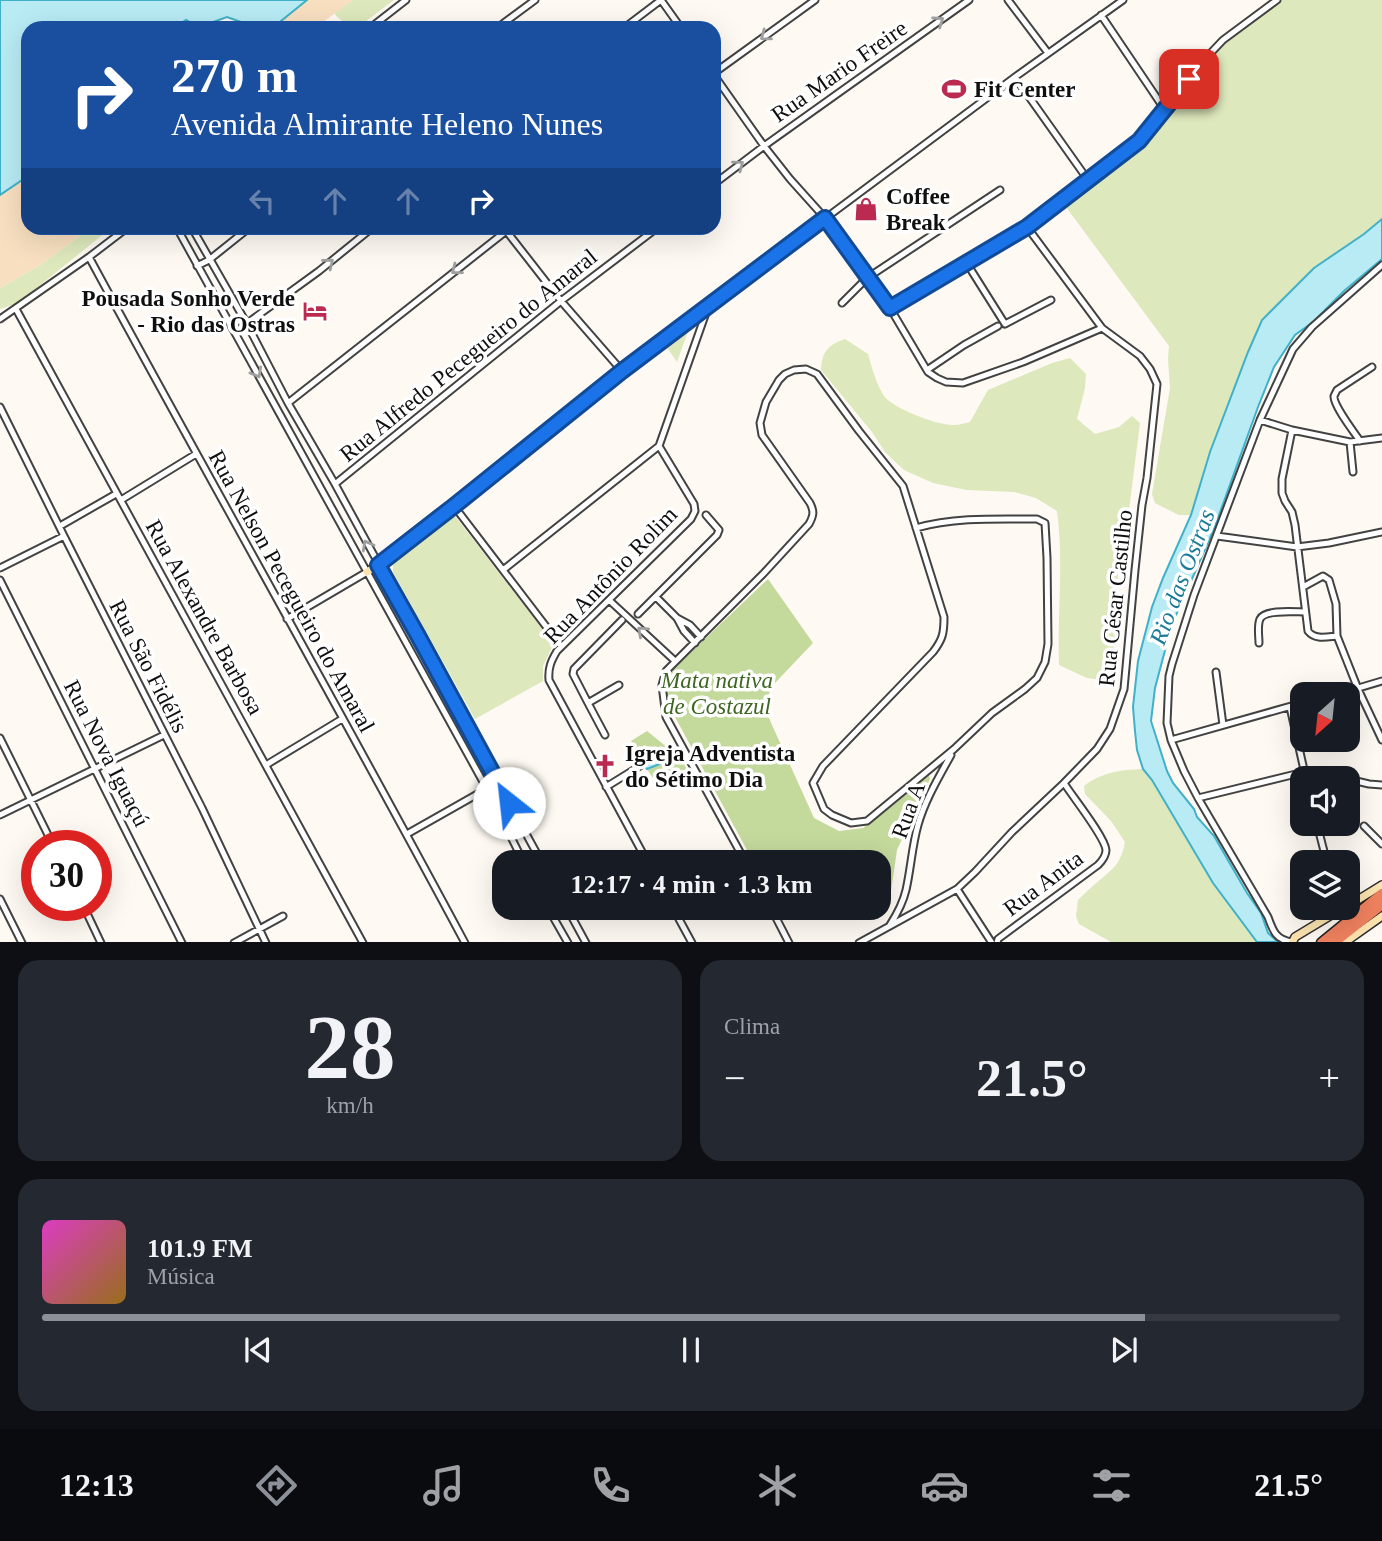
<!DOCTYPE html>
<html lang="pt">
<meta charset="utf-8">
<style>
:root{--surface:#171b24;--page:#242831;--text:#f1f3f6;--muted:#9ea1a6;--line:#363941;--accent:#8c9099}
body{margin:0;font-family:Georgia,serif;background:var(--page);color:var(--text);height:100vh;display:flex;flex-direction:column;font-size:26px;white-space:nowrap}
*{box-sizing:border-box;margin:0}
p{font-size:23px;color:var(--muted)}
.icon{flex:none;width:38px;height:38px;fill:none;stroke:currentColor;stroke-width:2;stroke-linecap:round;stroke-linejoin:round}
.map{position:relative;height:942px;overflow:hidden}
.drawer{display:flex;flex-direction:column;gap:18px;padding:18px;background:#0d0f14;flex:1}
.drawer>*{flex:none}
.banner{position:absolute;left:21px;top:21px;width:700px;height:214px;border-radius:21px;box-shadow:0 7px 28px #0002;background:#1a4fa0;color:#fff;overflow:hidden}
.needle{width:46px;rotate:207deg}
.buttons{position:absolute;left:1290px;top:682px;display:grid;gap:14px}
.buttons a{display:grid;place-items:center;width:70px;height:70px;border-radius:14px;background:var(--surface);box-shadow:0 7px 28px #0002;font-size:35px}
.speed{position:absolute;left:21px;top:830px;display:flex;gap:14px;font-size:35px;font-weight:700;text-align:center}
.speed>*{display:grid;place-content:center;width:91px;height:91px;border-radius:50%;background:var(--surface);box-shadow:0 7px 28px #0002;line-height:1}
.speed .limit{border:10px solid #d22;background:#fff;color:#111}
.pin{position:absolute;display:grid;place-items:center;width:60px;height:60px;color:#fff;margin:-30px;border-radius:14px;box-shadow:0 4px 10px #0006}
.me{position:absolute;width:77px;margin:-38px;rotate:331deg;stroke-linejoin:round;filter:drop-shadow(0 0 5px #0008)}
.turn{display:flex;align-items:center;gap:24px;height:147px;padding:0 35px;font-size:32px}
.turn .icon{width:91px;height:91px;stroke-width:2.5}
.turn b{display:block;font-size:49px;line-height:60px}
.lanes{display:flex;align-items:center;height:66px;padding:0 35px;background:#0003;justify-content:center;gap:35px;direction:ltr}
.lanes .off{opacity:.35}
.big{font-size:52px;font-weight:700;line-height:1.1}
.drawer .card{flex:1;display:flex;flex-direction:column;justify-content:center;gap:10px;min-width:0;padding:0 24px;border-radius:21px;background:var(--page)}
.drawer .dial{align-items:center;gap:0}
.dial b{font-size:91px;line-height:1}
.song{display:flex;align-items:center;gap:21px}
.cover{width:84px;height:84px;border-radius:10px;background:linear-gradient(135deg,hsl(310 70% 55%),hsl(40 70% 35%))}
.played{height:7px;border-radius:4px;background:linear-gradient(90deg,var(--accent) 85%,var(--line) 85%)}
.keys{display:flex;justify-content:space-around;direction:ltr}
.heat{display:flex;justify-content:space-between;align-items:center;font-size:38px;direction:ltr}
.drawer .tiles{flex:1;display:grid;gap:18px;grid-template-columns:1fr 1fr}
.card:last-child{grid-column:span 2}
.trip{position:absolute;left:492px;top:850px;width:399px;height:70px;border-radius:21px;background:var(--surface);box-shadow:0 7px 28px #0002;font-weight:700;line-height:70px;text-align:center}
.menu{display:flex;height:112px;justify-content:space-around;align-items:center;background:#090b0e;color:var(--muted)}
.menu .icon{width:49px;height:49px}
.menu .active{color:var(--accent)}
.menu b{font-size:32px;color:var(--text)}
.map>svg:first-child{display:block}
.green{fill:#dde8bc}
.forest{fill:#c4d99c}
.sand{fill:#f8dfc0}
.water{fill:#b8ebf4;stroke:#41b0c9;stroke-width:2}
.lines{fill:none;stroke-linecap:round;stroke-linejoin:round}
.street-casing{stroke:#424242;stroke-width:9}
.secondary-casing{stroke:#313131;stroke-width:10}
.highway-casing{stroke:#202020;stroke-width:13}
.street{stroke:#fff;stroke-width:5}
.secondary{stroke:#fce3af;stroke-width:7}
.highway{stroke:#ef815f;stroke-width:10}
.oneway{stroke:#9f9f9f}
.route-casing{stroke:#114b97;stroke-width:18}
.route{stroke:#1a73e8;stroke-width:12}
.labels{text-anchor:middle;stroke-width:7;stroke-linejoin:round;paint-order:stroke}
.street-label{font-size:23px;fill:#0f0f0f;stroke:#fff}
.poi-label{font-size:23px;font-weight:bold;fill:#0f0f0f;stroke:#fff;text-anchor:start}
.park-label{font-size:23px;font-style:italic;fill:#3e6521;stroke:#fff}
.water-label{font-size:24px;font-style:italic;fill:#1b7b96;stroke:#fff}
</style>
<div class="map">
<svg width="1382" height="943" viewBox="0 0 1382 943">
<rect width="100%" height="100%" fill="#fef9f2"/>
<!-- green -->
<path class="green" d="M353,0H394L357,28H344L341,20L336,16L335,13Z
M1281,0H1382V219L1364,234L1314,268L1295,289L1248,352L1210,451L1191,515H1179L1155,503L1152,494L1170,388L1168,359L1169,346L1063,203L1145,142L1214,55L1228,41Z
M91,228H111L18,303L0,309V288L40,265Z
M692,320L677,362L664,343Z
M845,339L868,354C872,368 876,383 884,396C892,408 939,426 954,425C959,425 965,423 970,422L988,390L1052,363L1070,358L1086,374L1085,388L1077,419L1095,434L1119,427L1132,416L1140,423L1126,534L1118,575L1112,672L1109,681L1087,678L1059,665C1057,614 1064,562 1057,511L1036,498L1014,492L967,490L933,483L904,470L885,452L872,432L821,370C822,351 828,345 845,339Z
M455,516L552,641V647L543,666V681L475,719L393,572V564Z
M1143,769L1152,780L1213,883L1257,942H1111L1079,924L1076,916L1078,900C1085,893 1092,886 1100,880C1115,867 1121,863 1125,842L1111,821L1085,794L1084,786C1103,772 1120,770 1143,769Z"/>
<!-- forest -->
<path class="forest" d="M768,579L813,643L774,684L763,705L814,818L839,831L863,828L929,775L930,779L897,850L891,891L884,908L879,901L878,863H783L777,855L763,863H754L668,704L666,684L671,671Z
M647,731L668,748L643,763L631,741Z
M681,758L687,770L659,787L647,769Z"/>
<!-- sand -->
<path class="sand" d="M307,0H353L315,28H266L276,25Z
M28,176V228H91L40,265L0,288V195Z"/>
<!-- water -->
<path class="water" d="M0,0H307L276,25L266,28H240L241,22L227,17L199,27L186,20L178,25L162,22L155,28H28V176L0,195Z
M1382,219V259L1344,291L1313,322L1295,335L1274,367L1258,407L1214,529L1172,624L1155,688L1151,721L1167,771L1173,783L1194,809L1197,817L1214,836L1247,893L1261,913L1268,933L1278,942H1257L1213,883L1152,780L1143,769L1137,750L1135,731L1133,707L1138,661L1152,607L1163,578L1191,515L1210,452L1248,352L1262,320L1314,268L1364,234Z
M668,748L665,762L647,769L643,763Z"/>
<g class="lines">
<!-- street casing -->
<g class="street-casing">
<path id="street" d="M661,0L681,28
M1008,0L1048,53
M1101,15L1165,110
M370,28L406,0
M497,28L535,0
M624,28L661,0
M714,73L815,0
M714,75L764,146L790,179L825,218L890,308L928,372L937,378L946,382L963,383L1023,362L1102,328
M1015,77L1088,180
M714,184L764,146L969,0
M177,228L487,789L524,863
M192,228L247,324L288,403L335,484L542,863
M504,228L561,301L622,371
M89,257C213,486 342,713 465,943
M966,262L1005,324L1051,300
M197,266L209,260L249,228
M842,303L867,278L1000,190
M890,308L1027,227L1139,141L1205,59L1223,40L1277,0
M16,309L363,943
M0,319L89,257L127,228
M235,332L319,271L372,228
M927,370L964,345L998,326
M288,403L510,228
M0,407L64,536L202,808L266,943
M1260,420L1292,430L1350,442L1382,438
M1292,430L1282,479V493L1285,501L1292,512L1295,525L1308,631C1315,640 1326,637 1337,636
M1360,441C1354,432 1333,405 1334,396C1335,394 1336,392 1337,390L1372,367
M1350,442L1353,472
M335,484L561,301L657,228
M121,500L196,454
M454,506L561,646
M60,526L116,494
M1217,536L1297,547L1329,543L1382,532
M378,565L454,506L622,371L709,305L1015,77L1123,0
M0,568L64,536
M503,570L659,446
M0,580L182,943
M1303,587L1323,576L1329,580L1336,604L1337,636L1358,689L1382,740
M656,597L677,618L690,625L701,637
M609,600L675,661
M638,614L717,535L719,530L706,515
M677,618L684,631L695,643
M287,619L367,572
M1259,643C1259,636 1257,626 1260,619C1265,609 1295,612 1305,612
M1216,672L1223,725
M619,685L588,703L573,674L574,669L622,620
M1335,695L1382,681
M588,703L605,735
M1290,707L1306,779
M0,738L53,845
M1171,740L1302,703
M266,765L342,719
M1348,779L1369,784L1382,785
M606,787L640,766
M1198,798L1304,772L1331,773L1347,779
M0,815L164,735
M1317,824L1327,863
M1364,826L1382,844
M407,834L497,783
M628,863L643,854
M648,863L549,680C548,668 551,661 557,651L691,519L695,511L694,504L659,446L708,307
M746,863L666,717L662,685L666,671L763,574L809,524C814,515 814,511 810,503L762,435L760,423L766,402L779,380L785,374L794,370L806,369L817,374L859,431L903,486L944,617C944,633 943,639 933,652L823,766L813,783L824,809L832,815L851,823L867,821L954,749L992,713L1025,689L1037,678L1045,662L1048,644L1047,558L1045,523L1037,519C997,519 955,517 916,528
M957,889L992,943
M0,899L22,943
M83,905L101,943
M548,908L568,943
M567,908L586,943
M673,908L692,943
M771,908L789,943
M890,925C897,914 903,903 906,890C911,868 912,846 918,825C925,800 939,777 951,755
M1292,942C1276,940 1273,931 1268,917L1198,798L1184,771L1171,740L1167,723L1169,676L1172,664L1194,595L1260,420L1293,349L1312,327L1382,265
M234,943L283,916
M859,943L957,889L975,872L1012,832L1064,783L1097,749L1110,729L1124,689L1135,570L1142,505L1147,478L1157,384L1150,369L1140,356L1102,328L1027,227
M997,943L998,939L1098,865C1102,861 1106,856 1106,850C1105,837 1072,796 1064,783"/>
</g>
<!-- secondary casing -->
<g class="secondary-casing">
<path id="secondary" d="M367,572L378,565
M1348,906L1382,885
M1292,943L1295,937L1343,908
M1344,943L1382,916"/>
</g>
<!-- highway casing -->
<g class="highway-casing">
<path id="highway" d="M1322,943L1382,894
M1333,943L1382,904"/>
</g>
<!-- street -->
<use href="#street" class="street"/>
<!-- secondary -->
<use href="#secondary" class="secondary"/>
<!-- highway -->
<use href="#highway" class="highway"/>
</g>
<!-- one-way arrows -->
<defs><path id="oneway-chevron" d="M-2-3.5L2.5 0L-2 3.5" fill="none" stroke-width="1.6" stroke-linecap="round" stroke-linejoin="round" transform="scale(1.75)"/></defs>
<g class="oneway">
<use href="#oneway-chevron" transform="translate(939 21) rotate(-35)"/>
<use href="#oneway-chevron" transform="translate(765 36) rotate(144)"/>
<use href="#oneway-chevron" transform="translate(739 165) rotate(-37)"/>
<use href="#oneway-chevron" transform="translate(329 263) rotate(-39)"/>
<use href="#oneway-chevron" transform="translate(456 270) rotate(142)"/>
<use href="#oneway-chevron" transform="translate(257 373) rotate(61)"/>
<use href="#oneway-chevron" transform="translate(367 545) rotate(-118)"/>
<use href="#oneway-chevron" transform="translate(642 631) rotate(-138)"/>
</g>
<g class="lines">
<!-- route casing -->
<g class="route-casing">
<path id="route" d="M509,803L417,634L378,565L454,506L622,371L825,218L890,308L1027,227L1122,154L1139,141L1189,79"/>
</g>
<!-- route -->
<use href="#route" class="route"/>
</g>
<!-- icons -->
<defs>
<g id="stadium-bare" transform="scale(1.89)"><path d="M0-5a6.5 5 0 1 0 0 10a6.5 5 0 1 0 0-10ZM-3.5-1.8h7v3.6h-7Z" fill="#bb2b51" stroke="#fff" stroke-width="2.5" paint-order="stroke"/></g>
<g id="shop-bare" transform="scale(1.89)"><path d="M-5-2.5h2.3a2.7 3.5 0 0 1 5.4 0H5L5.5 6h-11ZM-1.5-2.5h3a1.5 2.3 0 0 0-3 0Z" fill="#bb2b51" stroke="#fff" stroke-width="2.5" paint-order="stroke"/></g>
<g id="hotel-bare" transform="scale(1.89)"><path d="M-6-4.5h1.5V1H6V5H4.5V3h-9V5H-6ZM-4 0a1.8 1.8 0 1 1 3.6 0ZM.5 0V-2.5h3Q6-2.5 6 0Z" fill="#bb2b51" stroke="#fff" stroke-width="2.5" paint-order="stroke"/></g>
<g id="church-bare" transform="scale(1.89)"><path d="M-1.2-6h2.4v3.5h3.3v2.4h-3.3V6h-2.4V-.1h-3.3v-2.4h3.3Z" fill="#bb2b51" stroke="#fff" stroke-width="2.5" paint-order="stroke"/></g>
</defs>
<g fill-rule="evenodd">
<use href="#stadium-bare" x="954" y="89"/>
<use href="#shop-bare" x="866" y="209"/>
<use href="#hotel-bare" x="315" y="311"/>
<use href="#church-bare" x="605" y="766"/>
</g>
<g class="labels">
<!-- street labels -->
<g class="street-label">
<text transform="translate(839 71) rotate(-35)" y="8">Rua Mario Freire</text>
<text transform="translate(468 355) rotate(-39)" y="8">Rua Alfredo Pecegueiro do Amaral</text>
<text transform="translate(610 575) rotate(-46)" y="8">Rua Antônio Rolim</text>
<text transform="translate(292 591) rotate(61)" y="8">Rua Nelson Pecegueiro do Amaral</text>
<text transform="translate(1115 598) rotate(-84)" y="8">Rua César Castilho</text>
<text transform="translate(205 617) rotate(61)" y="8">Rua Alexandre Barbosa</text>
<text transform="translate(149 666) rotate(63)" y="8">Rua São Fidélis</text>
<text transform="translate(107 753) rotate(63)" y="8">Rua Nova Iguaçú</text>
<text transform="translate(908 810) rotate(-70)" y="8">Rua A</text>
<text transform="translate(1043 883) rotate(-37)" y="8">Rua Anita</text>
</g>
<!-- poi labels -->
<g class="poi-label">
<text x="974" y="97">Fit Center</text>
<text x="886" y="204">Coffee<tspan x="886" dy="26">Break</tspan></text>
<text x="295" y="306" text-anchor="end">Pousada Sonho Verde<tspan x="295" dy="26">- Rio das Ostras</tspan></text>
<text x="625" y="761">Igreja Adventista<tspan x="625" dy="26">do Sétimo Dia</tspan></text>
</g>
<!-- park labels -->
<g class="park-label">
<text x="717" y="688">Mata nativa<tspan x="717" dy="26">de Costazul</tspan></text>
</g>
<!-- water labels -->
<g class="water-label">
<text transform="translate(1182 577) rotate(-69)" y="8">Rio das Ostras</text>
</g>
</g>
</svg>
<div class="buttons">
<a><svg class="needle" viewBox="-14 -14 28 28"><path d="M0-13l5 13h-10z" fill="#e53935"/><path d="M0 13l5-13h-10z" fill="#9ea1a6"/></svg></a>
<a><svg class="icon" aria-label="sound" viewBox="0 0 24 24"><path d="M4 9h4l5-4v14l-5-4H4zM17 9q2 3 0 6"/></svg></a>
<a><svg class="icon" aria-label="layers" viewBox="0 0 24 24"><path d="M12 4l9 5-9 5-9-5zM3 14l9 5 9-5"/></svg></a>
</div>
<div class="speed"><div class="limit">30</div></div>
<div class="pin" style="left:1189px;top:79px;background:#d93025"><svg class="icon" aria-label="arrive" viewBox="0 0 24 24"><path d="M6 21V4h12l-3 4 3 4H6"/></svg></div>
<svg class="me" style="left:509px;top:803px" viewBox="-20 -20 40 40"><circle r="19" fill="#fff"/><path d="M0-13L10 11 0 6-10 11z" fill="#1a73e8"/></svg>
<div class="trip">12:17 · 4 min · 1.3 km</div>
<div class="banner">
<div class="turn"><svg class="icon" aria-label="right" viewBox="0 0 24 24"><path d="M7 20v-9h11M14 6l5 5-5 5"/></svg><div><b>270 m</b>Avenida Almirante Heleno Nunes</div></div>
<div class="lanes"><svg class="icon off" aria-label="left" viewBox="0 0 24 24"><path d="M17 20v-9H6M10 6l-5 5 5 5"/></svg><svg class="icon off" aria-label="ahead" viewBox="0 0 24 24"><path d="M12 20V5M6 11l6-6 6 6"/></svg><svg class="icon off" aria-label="ahead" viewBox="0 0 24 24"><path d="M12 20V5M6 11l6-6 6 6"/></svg><svg class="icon" aria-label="right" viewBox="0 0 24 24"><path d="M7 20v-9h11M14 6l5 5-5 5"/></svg></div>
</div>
</div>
<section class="drawer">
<div class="tiles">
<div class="card dial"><b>28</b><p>km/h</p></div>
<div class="card"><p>Clima</p>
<div class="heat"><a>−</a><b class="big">21.5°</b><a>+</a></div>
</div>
<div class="card">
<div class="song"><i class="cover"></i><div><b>101.9 FM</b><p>Música</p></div></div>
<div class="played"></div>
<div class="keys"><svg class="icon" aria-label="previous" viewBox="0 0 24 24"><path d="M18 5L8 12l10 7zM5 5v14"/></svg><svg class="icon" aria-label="pause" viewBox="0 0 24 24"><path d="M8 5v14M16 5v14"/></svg><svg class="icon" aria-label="next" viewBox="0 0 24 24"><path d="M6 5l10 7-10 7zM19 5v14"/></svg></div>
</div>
</div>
</section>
<nav class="menu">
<b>12:13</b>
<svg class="icon active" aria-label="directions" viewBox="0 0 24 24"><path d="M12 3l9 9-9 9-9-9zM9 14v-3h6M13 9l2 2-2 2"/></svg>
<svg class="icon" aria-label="music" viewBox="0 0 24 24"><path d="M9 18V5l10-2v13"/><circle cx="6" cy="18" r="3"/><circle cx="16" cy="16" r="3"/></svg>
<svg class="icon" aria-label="phone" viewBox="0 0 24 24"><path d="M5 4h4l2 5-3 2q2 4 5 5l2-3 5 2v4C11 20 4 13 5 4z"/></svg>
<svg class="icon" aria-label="climate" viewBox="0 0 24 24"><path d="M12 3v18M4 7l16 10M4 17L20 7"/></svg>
<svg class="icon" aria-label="car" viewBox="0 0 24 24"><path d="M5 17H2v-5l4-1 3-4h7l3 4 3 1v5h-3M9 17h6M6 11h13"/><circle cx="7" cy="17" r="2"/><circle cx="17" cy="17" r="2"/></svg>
<svg class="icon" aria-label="filters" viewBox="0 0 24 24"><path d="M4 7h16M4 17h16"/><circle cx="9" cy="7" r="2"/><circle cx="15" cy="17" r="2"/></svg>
<b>21.5°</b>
</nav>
